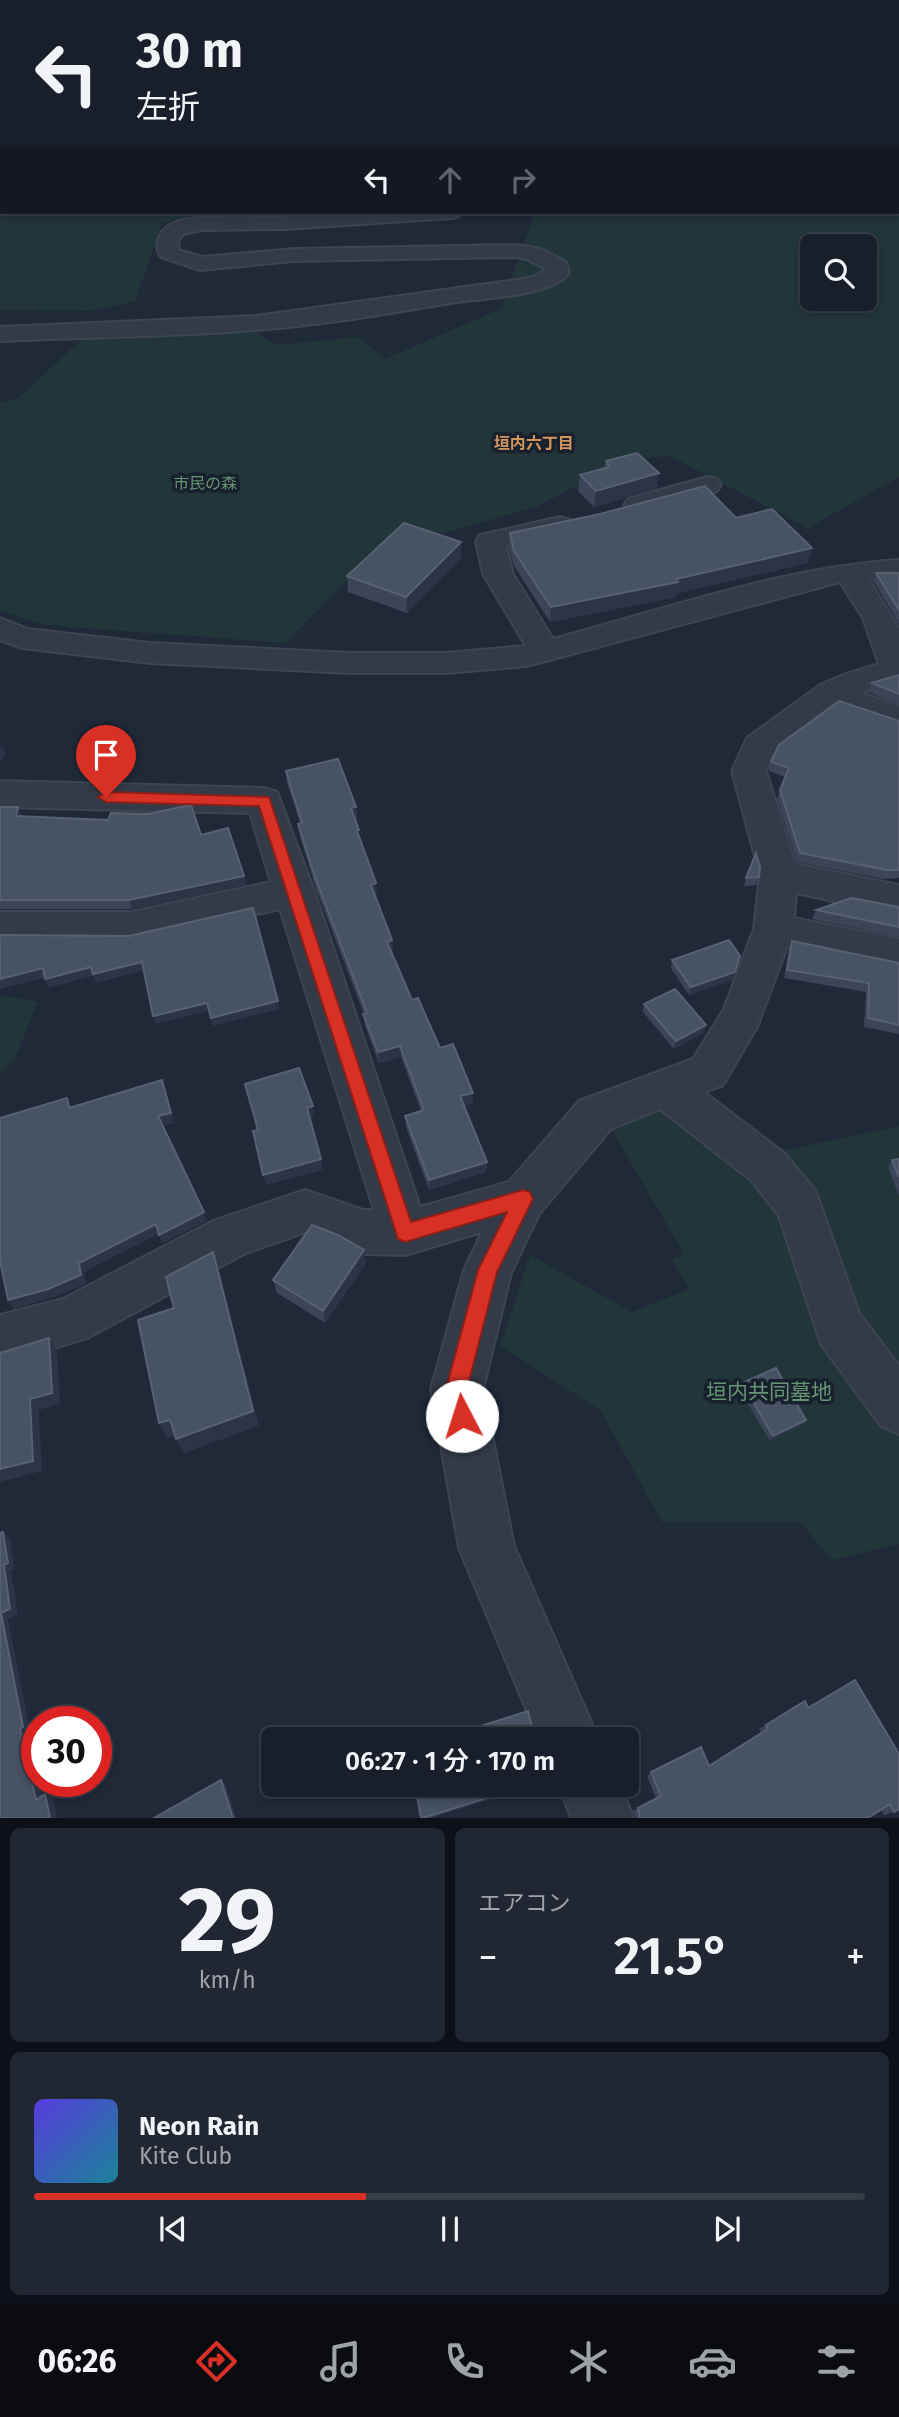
<!DOCTYPE html>
<html lang="ja">
<meta charset="utf-8">
<style>
:root{--surface:#181f2a;--page:#212732;--text:#f1f3f6;--muted:#9fa2a8;--line:#363d47;--accent:#d93025}
body{margin:0;font-family:"Fira Sans","Noto Sans JP",sans-serif;background:var(--page);color:var(--text);height:100vh;display:flex;flex-direction:column;font-size:26px;white-space:nowrap}
*{box-sizing:border-box;margin:0}
p{font-size:23px;color:var(--muted)}
.icon{flex:none;width:38px;height:38px;fill:none;stroke:currentColor;stroke-width:2;stroke-linecap:round;stroke-linejoin:round}
.map{position:relative;height:1818px;overflow:hidden}
.side{display:flex;flex-direction:column;gap:10px;padding:10px;background:#0d1117;flex:1}
.side>*{flex:none}
.banner{position:absolute;left:0px;top:0px;width:900px;height:214px;box-shadow:0 4px 10px #0003,0 0 0 2px var(--line);background:#181f2a;color:var(--text);overflow:hidden}
.controls{position:absolute;left:800px;top:234px;display:grid;gap:14px}
.controls a{display:grid;place-items:center;width:77px;height:77px;border-radius:10px;background:var(--surface);box-shadow:0 4px 10px #0003,0 0 0 2px var(--line);font-size:35px}
.speed{position:absolute;left:21px;top:1706px;display:flex;gap:14px;font-size:35px;font-weight:700;text-align:center}
.speed>*{display:grid;place-content:center;width:91px;height:91px;border-radius:50%;background:var(--surface);box-shadow:0 4px 10px #0003,0 0 0 2px var(--line);line-height:1}
.speed .limit{border:10px solid #d22;background:#fff;color:#111}
.pin{position:absolute;display:grid;place-items:center;width:60px;height:60px;color:#fff;margin:-72px -30px;border-radius:50% 50% 50% 0;rotate:-45deg;box-shadow:0 0 7px #0007}
.pin .icon{rotate:45deg}
.me{position:absolute;width:77px;margin:-38px;rotate:355deg;stroke-linejoin:round;filter:drop-shadow(0 0 5px #0008)}
.turn{display:flex;align-items:center;gap:24px;height:147px;padding:0 21px;font-size:32px}
.turn .icon{width:91px;height:91px;stroke-width:2.5}
.turn b{display:block;font-size:49px;line-height:60px}
.lanes{display:flex;align-items:center;height:66px;padding:0 21px;background:#0003;justify-content:center;gap:35px;direction:ltr}
.lanes .off{opacity:.35}
.big{font-size:52px;font-weight:600;line-height:1.1}
.side .card{flex:1;display:flex;flex-direction:column;justify-content:center;gap:10px;min-width:0;padding:0 24px;border-radius:10px;background:var(--page)}
.side .dial{align-items:center;gap:0}
.dial b{font-size:91px;line-height:1}
.song{display:flex;align-items:center;gap:21px}
.cover{width:84px;height:84px;border-radius:10px;background:linear-gradient(135deg,hsl(250 70% 55%),hsl(190 70% 35%))}
.played{height:7px;border-radius:4px;background:linear-gradient(90deg,var(--accent) 40%,var(--line) 40%)}
.keys{display:flex;justify-content:space-around;direction:ltr}
.heat{display:flex;justify-content:space-between;align-items:center;font-size:38px;direction:ltr}
.side .tiles{flex:1;display:grid;gap:10px;grid-template-columns:1fr 1fr}
.card:last-child{grid-column:span 2}
.trip{position:absolute;left:261px;top:1727px;width:378px;height:70px;border-radius:10px;background:var(--surface);box-shadow:0 4px 10px #0003,0 0 0 2px var(--line);font-weight:600;line-height:70px;text-align:center}
.tabs{display:flex;height:112px;justify-content:space-around;align-items:center;background:#0a0c11;color:var(--muted)}
.tabs .icon{width:49px;height:49px}
.tabs .active{color:var(--accent)}
.tabs b{font-size:32px;color:var(--text)}
.map>svg:first-child{display:block}
.green{fill:#223539;fill-rule:evenodd}
.lines{fill:none;stroke-linecap:round;stroke-linejoin:round}
.street-casing{stroke:#3d4452;stroke-width:4}
.street{fill:#343b48;fill-rule:evenodd}
.wall{fill:#3b4557}
.shaded-wall{fill:#2b3546}
.building{fill:#475263;stroke:#576172;stroke-width:2}
.route{fill:#d93025;stroke:#8d1f18;stroke-width:2}
.labels{text-anchor:middle;stroke-width:7;stroke-linejoin:round;paint-order:stroke}
.far-neighbourhood-label{font-size:16px;font-weight:bold;fill:#d3955b;stroke:#19202d}
.far-park-label{font-size:16px;fill:#669573;stroke:#19202d}
.near-park-label{font-size:21px;fill:#669573;stroke:#19202d}
</style>
<div class="map">
<svg width="899" height="1819" viewBox="0 0 899 1819">
<rect width="100%" height="100%" fill="#202938"/>
<!-- green -->
<path class="green" d="M0,0H899V477L808,528L670,456L627,460L536,507L366,555L361,566L286,643L43,625L0,611V403L19,398L85,336L250,327L275,345L359,337L385,359L500,309L535,212H898V2H2V212H226L162,223L135,301L91,311L0,310ZM812,247H864V299H812Z
M0,995L38,1002L14,1060L0,1073Z
M666,1106L740,1160L899,1126V1544L832,1560L800,1522H662L600,1410L500,1346L530,1255L632,1312L689,1289L672,1260L683,1252L611,1129Z"/>
<g class="lines">
<!-- street casing -->
<g class="street-casing">
<path id="street" d="M363,212H462L459,216L452,218L285,229L202,230L184,234L178,241L179,250L202,257L294,249L516,245L541,249L566,262L569,273C554,295 483,299 457,302C391,313 324,325 256,330C171,337 85,337 0,341V327L256,316L516,280L533,277L547,270L527,259L516,257L294,261L200,270L161,257C153,247 159,231 170,225C188,213 258,218 282,217C309,216 337,214 363,212Z
M707,477L717,479L721,485L717,491L638,513L628,511L624,505L628,499Z
M560,517L570,520L574,526L570,532L506,546L513,574L553,639C665,609 784,567 899,560V578L869,580L899,629V680L861,692L899,707V730L836,707L774,752L766,771L795,864L899,885V915L796,893L794,918L899,939V971L787,947L757,1027L723,1085L704,1092L784,1153L815,1190L859,1313L899,1366V1434L881,1426L821,1344L779,1216L752,1181L660,1109L611,1129L539,1214L511,1273L483,1389L514,1546L599,1740H539L459,1548L431,1389L464,1270L482,1232L405,1255L363,1254L305,1232L244,1254L87,1338L0,1365V1315L63,1299L213,1221L305,1190L363,1210H374L280,909L132,942H0V912H132L271,882L250,813L0,807V781L264,788L277,792L314,891L420,1207L509,1182L579,1101L693,1059L724,1009L754,929L760,875L732,771L747,738L820,685L843,675L879,664L863,618L840,582L527,666L445,673H350L150,663L22,648L0,640V618L28,629L150,643L350,653H445L526,646L483,574L476,541L480,535Z
M558,1785H620L634,1819H572Z"/>
</g>
<!-- street -->
<use href="#street" class="street"/>
</g>
<!-- wall -->
<path class="wall" d="M606,461L657,489L594,507L578,491L580,475L605,468Z
M736,518L812,548L808,563L677,593L676,597L550,622L514,566L509,548L510,533Z
M461,558L407,613L348,592L347,576Z
M899,572V624L874,582L876,573Z
M899,675V705L869,692L872,683Z
M899,721V878L883,879L797,862L777,799L785,777L769,771L771,762Z
M286,771L356,807L357,819H355L360,839L377,895L375,896L392,940L393,952H391L412,1000L473,1103L464,1106L487,1162L486,1172L429,1190L406,1127L405,1116L421,1111L401,1057L379,1063L365,1026L364,1014L316,889L300,836L298,824L300,823L287,783Z
M0,807H18L22,816L201,835L244,876L246,885L132,909H0Z
M759,877L756,885L744,886L746,878Z
M899,907V937L812,919L816,910Z
M792,941L899,963V1034L864,1027L866,992L784,978L789,950Z
M672,960L738,964L732,980L689,995L671,968Z
M644,1004L706,1025L704,1032L674,1049L643,1012Z
M899,1159V1196L888,1167L892,1160Z
M366,1263L325,1323L277,1293L273,1280Z
M742,1383L806,1420L803,1425L770,1441L739,1389Z
M855,1680L894,1812L884,1815L881,1809L868,1818H636L633,1811L656,1798L647,1776L651,1772L709,1766L761,1733L759,1729L766,1725L808,1708Z"/>
<!-- shaded-wall -->
<path class="shaded-wall" d="M659,473L657,489L594,507L596,491Z
M461,542V558L407,613L406,597Z
M812,548L808,563L677,593L676,597L550,622L551,607Z
M2,744L5,754L0,762V747Z
M18,807L22,816H16Z
M356,807L357,819L352,820L351,808Z
M244,876L246,885L132,909L129,900Z
M376,883L377,895L372,897L371,885Z
M392,940L393,952L387,953V942Z
M740,956L732,980L689,995L691,987Z
M142,962L145,970L96,983L93,976L48,988L45,979L91,967Z
M43,968L46,977L0,989V979Z
M278,1001L279,1009L213,1026L211,1018Z
M207,1003L209,1011L156,1024L153,1016Z
M706,1025L704,1032L674,1049L676,1041Z
M400,1046L401,1057L379,1063L378,1052Z
M162,1080L174,1123L162,1126L158,1116Z
M473,1093V1103L460,1107V1096Z
M313,1106L314,1117L309,1119L307,1108Z
M321,1159L323,1170L266,1185L263,1175Z
M487,1162L486,1172L429,1190V1180Z
M204,1212L207,1221L162,1244L159,1235Z
M156,1224L160,1233L84,1272L86,1284L54,1297L14,1309L8,1300Z
M364,1250L366,1263L325,1323L323,1311Z
M213,1252L219,1270L259,1426L184,1453L176,1439Z
M49,1338L57,1350L60,1404L39,1410L42,1471L0,1482V1469L30,1399Z
M170,1420L178,1435L167,1438L159,1423Z
M806,1420L803,1425L770,1441L773,1436Z
M3,1532L10,1539L15,1569L11,1571L18,1615L8,1619L30,1731L27,1732L37,1773V1782H39L44,1802L36,1800L20,1729L1,1613L4,1565Z
M221,1780L225,1783L237,1818H233Z
M528,1785H537L432,1818H423Z
M45,1794L53,1797L57,1818H50Z"/>
<!-- building -->
<path class="building" d="M637,453L659,473L596,491L580,475L609,467L606,461Z
M705,486L736,518L772,509L812,548L676,579L678,582L551,607L514,551L510,533L600,514Z
M404,523L461,542L406,597L347,576Z
M876,573H899V610Z
M899,675V694L872,683Z
M839,701L899,721V870H887L800,853L780,790L789,768L771,762L779,745Z
M338,759L356,807L351,808L359,830L357,831L376,883L371,885L392,940L387,942L412,1000L418,998L440,1048L453,1044L473,1093L460,1096L487,1162L429,1180L405,1116L424,1110L400,1046L378,1052L363,1014L367,1013L315,877L298,824L302,823L286,771Z
M191,805L201,835L228,828L244,876L129,900H0V807H18L16,816L108,820L111,813L148,814Z
M756,853L760,867L759,877L746,878Z
M851,898L899,907V927L816,910Z
M253,908L278,1001L211,1018L207,1003L153,1016L142,962L93,974L91,967L45,979L43,968L0,979V935L129,936Z
M729,940L740,956L735,972L691,987L672,960Z
M792,941L899,963V1025L868,1018L869,983L787,970Z
M675,989L706,1025L676,1041L644,1004Z
M299,1068L313,1106L307,1108L321,1159L263,1175L253,1131L258,1130L245,1084Z
M162,1080L171,1113L158,1116L204,1212L159,1235L156,1224L79,1263L81,1275L48,1289L8,1300L0,1261V1118L67,1098L69,1108Z
M899,1159V1177L892,1160Z
M312,1225L338,1235L364,1250L323,1311L273,1280Z
M213,1252L253,1411L176,1439L170,1420L159,1423L138,1320L174,1308L166,1277Z
M49,1338L52,1393L30,1399L33,1461L0,1469V1353Z
M776,1368L806,1420L773,1436L742,1383Z
M3,1532L8,1563L4,1565L10,1609L1,1613L23,1727L20,1729L36,1800L45,1794L50,1818H0V1533Z
M855,1680L899,1754V1809L894,1812L890,1804L868,1818H638H640L638,1808L661,1796L651,1772L701,1747L709,1766L768,1729L766,1725L805,1701L808,1708Z
M528,1711L535,1740H436Z
M221,1780L233,1818H154Z
M415,1785H528L423,1818H421Z"/>
<!-- route -->
<path class="route" d="M106,792L269,797L411,1222L523,1190L530,1192L533,1199L497,1272L467,1389L472,1416L469,1423L462,1426L454,1423L446,1389L478,1270L507,1212L405,1242L398,1239L259,806L106,802L98,797Z"/>
<g class="labels">
<!-- far-neighbourhood labels -->
<g class="far-neighbourhood-label">
<text x="534" y="449">垣内六丁目</text>
</g>
<!-- far-park labels -->
<g class="far-park-label">
<text x="205" y="489">市民の森</text>
</g>
<!-- near-park labels -->
<g class="near-park-label">
<text x="769" y="1399">垣内共同墓地</text>
</g>
</g>
</svg>
<div class="controls">
<a><svg class="icon" aria-label="search" viewBox="0 0 24 24"><circle cx="10" cy="10" r="6"/><path d="M15 15l6 6"/></svg></a>
</div>
<div class="speed"><div class="limit">30</div></div>
<div class="pin" style="left:106px;top:797px;background:#d93025"><svg class="icon" aria-label="arrive" viewBox="0 0 24 24"><path d="M6 21V4h12l-3 4 3 4H6"/></svg></div>
<svg class="me" style="left:462px;top:1416px" viewBox="-20 -20 40 40"><circle r="19" fill="#fff"/><path d="M0-13L10 11 0 6-10 11z" fill="#d93025"/></svg>
<div class="trip">06:27 · 1 分 · 170 m</div>
<div class="banner">
<div class="turn"><svg class="icon" aria-label="left" viewBox="0 0 24 24"><path d="M17 20v-9H6M10 6l-5 5 5 5"/></svg><div><b>30 m</b>左折</div></div>
<div class="lanes"><svg class="icon" aria-label="left" viewBox="0 0 24 24"><path d="M17 20v-9H6M10 6l-5 5 5 5"/></svg><svg class="icon off" aria-label="ahead" viewBox="0 0 24 24"><path d="M12 20V5M6 11l6-6 6 6"/></svg><svg class="icon off" aria-label="right" viewBox="0 0 24 24"><path d="M7 20v-9h11M14 6l5 5-5 5"/></svg></div>
</div>
</div>
<section class="side">
<div class="tiles">
<div class="card dial"><b>29</b><p>km/h</p></div>
<div class="card"><p>エアコン</p>
<div class="heat"><a>−</a><b class="big">21.5°</b><a>+</a></div>
</div>
<div class="card">
<div class="song"><i class="cover"></i><div><b>Neon Rain</b><p>Kite Club</p></div></div>
<div class="played"></div>
<div class="keys"><svg class="icon" aria-label="previous" viewBox="0 0 24 24"><path d="M18 5L8 12l10 7zM5 5v14"/></svg><svg class="icon" aria-label="pause" viewBox="0 0 24 24"><path d="M8 5v14M16 5v14"/></svg><svg class="icon" aria-label="next" viewBox="0 0 24 24"><path d="M6 5l10 7-10 7zM19 5v14"/></svg></div>
</div>
</div>
</section>
<nav class="tabs">
<b>06:26</b>
<svg class="icon active" aria-label="directions" viewBox="0 0 24 24"><path d="M12 3l9 9-9 9-9-9zM9 14v-3h6M13 9l2 2-2 2"/></svg>
<svg class="icon" aria-label="music" viewBox="0 0 24 24"><path d="M9 18V5l10-2v13"/><circle cx="6" cy="18" r="3"/><circle cx="16" cy="16" r="3"/></svg>
<svg class="icon" aria-label="phone" viewBox="0 0 24 24"><path d="M5 4h4l2 5-3 2q2 4 5 5l2-3 5 2v4C11 20 4 13 5 4z"/></svg>
<svg class="icon" aria-label="climate" viewBox="0 0 24 24"><path d="M12 3v18M4 7l16 10M4 17L20 7"/></svg>
<svg class="icon" aria-label="car" viewBox="0 0 24 24"><path d="M5 17H2v-5l4-1 3-4h7l3 4 3 1v5h-3M9 17h6M6 11h13"/><circle cx="7" cy="17" r="2"/><circle cx="17" cy="17" r="2"/></svg>
<svg class="icon" aria-label="filters" viewBox="0 0 24 24"><path d="M4 7h16M4 17h16"/><circle cx="9" cy="7" r="2"/><circle cx="15" cy="17" r="2"/></svg>
</nav>
